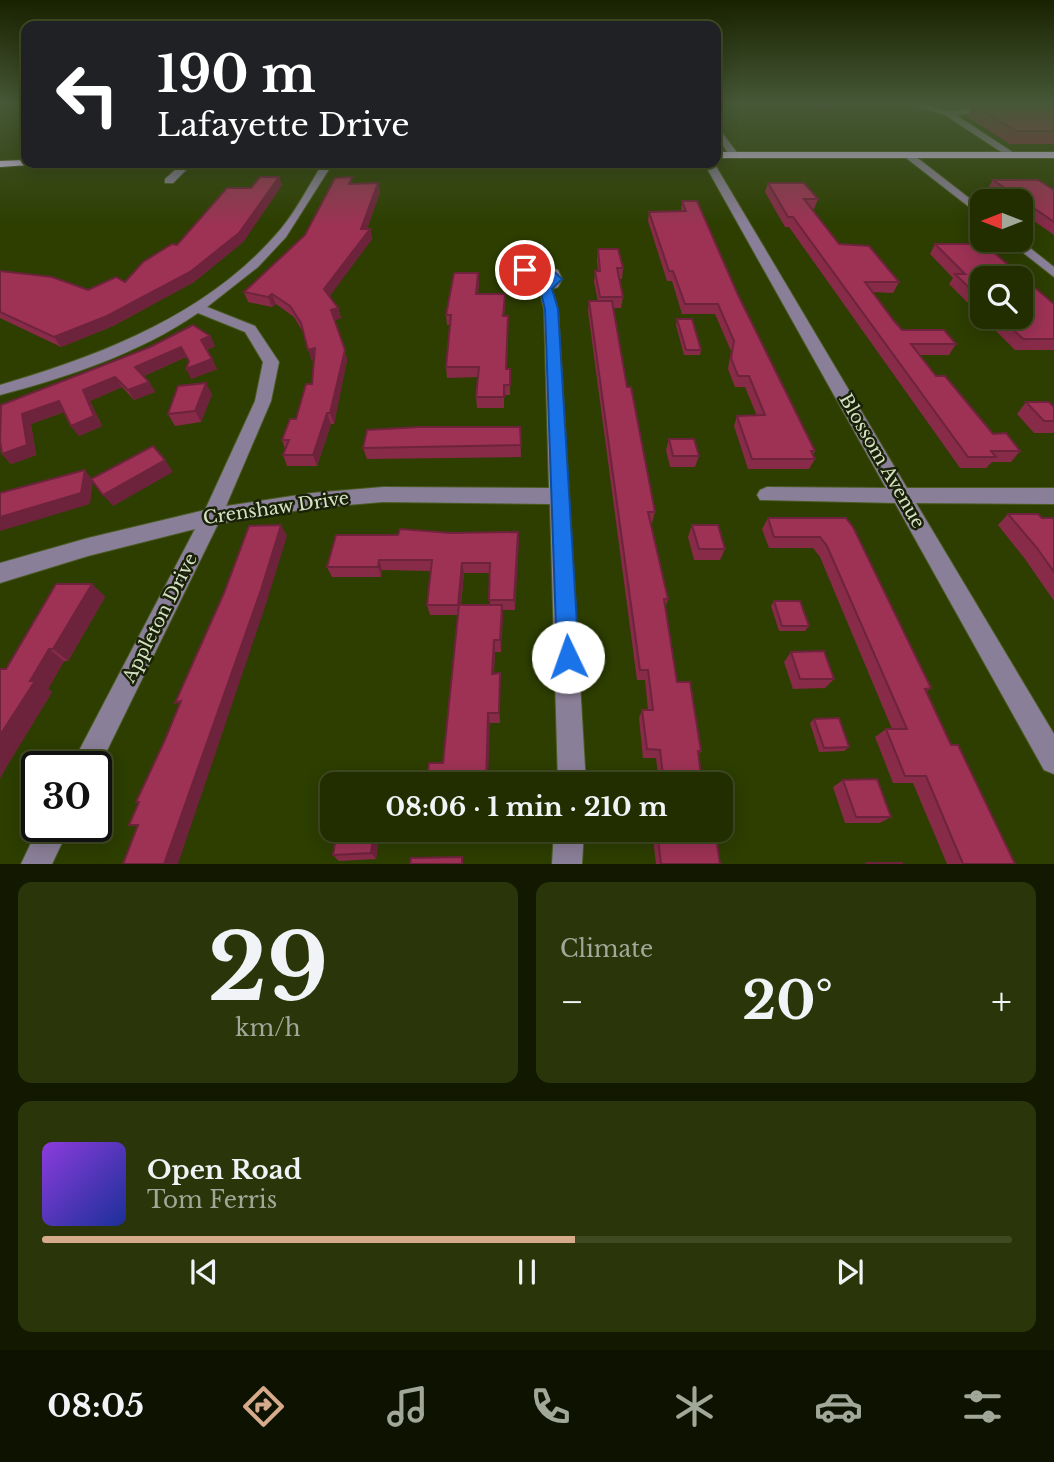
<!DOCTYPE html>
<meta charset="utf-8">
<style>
:root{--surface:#222e00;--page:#2a360a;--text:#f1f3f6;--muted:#a2a899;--line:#3f4a22;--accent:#d6ab8b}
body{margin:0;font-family:"Libre Baskerville",serif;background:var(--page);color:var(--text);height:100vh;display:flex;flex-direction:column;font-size:26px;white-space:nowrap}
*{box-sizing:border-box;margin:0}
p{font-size:23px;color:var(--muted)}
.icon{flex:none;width:38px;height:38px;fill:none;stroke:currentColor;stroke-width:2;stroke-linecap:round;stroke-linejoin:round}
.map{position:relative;height:864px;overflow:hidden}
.sheet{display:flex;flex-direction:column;gap:18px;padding:18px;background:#131900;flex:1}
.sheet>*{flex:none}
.hud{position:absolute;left:21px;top:21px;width:700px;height:147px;border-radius:14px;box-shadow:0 4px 18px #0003,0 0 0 2px var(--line);background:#202124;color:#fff;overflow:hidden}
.needle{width:46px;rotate:270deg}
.tools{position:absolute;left:970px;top:189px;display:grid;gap:14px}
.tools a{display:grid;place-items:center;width:63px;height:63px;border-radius:14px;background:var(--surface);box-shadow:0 4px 18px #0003,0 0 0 2px var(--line);font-size:35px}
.speed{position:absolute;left:21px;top:751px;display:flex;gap:14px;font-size:35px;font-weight:700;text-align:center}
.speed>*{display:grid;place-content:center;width:91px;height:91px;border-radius:50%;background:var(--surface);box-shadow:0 4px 18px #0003,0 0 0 2px var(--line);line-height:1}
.speed .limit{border:4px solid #111;border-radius:10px;background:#fff;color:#111}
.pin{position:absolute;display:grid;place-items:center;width:60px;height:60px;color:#fff;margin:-30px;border:4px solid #fff;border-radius:50%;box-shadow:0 2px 7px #0007}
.me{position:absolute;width:77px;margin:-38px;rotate:357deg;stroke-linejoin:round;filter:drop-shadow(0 0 5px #0008)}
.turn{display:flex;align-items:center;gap:24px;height:147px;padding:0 21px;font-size:32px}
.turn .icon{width:91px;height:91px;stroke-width:2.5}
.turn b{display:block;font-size:49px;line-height:60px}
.big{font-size:52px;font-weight:700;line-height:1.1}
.sheet .widget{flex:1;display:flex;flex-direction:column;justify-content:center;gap:10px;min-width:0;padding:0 24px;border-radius:14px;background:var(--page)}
.sheet .dial{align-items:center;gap:0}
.dial b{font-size:91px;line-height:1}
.song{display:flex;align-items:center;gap:21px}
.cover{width:84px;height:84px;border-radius:10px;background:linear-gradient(135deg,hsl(270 70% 55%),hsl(230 70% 35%))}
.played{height:7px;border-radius:4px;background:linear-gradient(90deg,var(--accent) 55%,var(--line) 55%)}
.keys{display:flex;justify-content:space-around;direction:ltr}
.heat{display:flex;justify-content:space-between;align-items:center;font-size:38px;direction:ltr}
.sheet .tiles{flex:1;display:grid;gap:18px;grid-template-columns:1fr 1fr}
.widget:last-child{grid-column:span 2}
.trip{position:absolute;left:320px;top:772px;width:413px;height:70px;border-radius:14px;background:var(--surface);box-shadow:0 4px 18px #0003,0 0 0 2px var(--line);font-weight:700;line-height:70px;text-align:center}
.menu{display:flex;height:112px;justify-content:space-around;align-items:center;background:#0e1200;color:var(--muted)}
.menu .icon{width:49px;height:49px}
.menu .active{color:var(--accent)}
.menu b{font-size:32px;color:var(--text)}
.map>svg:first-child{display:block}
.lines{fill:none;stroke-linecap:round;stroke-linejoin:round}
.minor-casing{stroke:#4b5b23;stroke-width:2}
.major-casing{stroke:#4b5b23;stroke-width:2}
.minor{fill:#8a7f98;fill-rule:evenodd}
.major{fill:#ddc6fa;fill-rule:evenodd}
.wall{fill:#872b49;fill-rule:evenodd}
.shaded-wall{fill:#6e233c}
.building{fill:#9d3255;stroke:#6e233c;stroke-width:2}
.route{fill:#1a73e8;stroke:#114b97;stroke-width:2}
.labels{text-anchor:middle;stroke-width:5;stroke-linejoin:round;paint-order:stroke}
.street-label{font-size:18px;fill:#d5e1c2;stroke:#1a2109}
</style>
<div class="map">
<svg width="1054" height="864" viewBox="0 0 1054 864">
<rect width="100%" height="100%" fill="#2d3e00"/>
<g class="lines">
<!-- minor casing -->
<g class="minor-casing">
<path id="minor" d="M909,104H924L948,111L995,107L992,111L956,115L1017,155L1009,157L945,115Z
M716,125L739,155L737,157L729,155L716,134Z
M905,153H911L982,208V217L905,157Z
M183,163H193L173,183H165V179Z
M323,163H333L286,237L258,267L207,307L255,326L279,362L271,401L226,506L312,493L383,487L549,488L544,309L540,293L535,294L512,287L508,279L512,270L535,264L558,270L562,279L558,287L552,289L558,309L586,784H558L550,504L383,502L312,508L218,524L96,773V766H71L195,529L88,556L0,583V563L88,538L205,510L255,401L263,362L245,332L198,313C140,353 68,377 0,395V385C103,355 209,314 280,230C297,210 309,185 323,163ZM535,272L548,276L550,279L535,286L520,279L522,276Z
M704,163H714L907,488H1054V504L916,503L1054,734V774L1044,770L895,503L760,500L757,495L760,490L767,487L886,488Z
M1007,240H1020L1054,267V277Z
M39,826H70L52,864H21Z
M554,830H584L582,864H552Z"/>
</g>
<!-- major casing -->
<g class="major-casing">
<path id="major" d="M716,152H1054V158H716Z
M26,160L31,163L29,165L0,167V161Z"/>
</g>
<!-- minor -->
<use href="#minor" class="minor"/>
<!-- major -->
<use href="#major" class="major"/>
</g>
<!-- wall -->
<path class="wall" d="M808,104H855L820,109Z
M937,104H1054V144H1010L967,117L972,107L953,108Z
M716,129L721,136L719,145H716Z
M279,177L282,185L243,242L194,282L113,326L61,347L0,318V271L88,290L125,282L177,245L251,188Z
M993,180L1054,190V235L1020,211V201H1007L988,188Z
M768,183L818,199L814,209H811L839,244L899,282L893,293L872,292L894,321L902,330L956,344L949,355H919L936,376L993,434L1020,451L1011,462H992L986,468H960L789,227H785L765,192Z
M354,184L380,192L367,229H370L372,239L329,296L338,308L341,318L334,320L347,360L334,424H331L317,466H287L283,455L285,449L282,440L296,419L312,384L314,360L312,361L303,332L294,317L276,304L272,307L248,302L244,292L305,235Z
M682,201L738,295L815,451L813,455L815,459L809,469H748L734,426L737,416H757L745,387H735L728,369L731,351L715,314H682L672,281H667L648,221L649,212L681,211Z
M935,244L1054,304V350H1015L982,317H1020L982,278V317L949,284L953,278L930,254Z
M598,249L623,268L622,279H619L623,297L621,308H613L627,387L655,512L652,523H650L668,599L665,608L677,682L701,751L698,756L702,784H659L656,758H643L639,718L642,710H648L645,680H637L588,311L589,301H598L594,282L595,271H598L597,260Z
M479,282L478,294L505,303L504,316H508L507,369H510V395H504V408H477L476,397L478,377L447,378L446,367L450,325H447L446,315Z
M677,319L701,350L700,355H684L676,325Z
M210,336L215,346L207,350L217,369L191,379L188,361L186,357L144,376L149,382L155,392L134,400L122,387L90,401L102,426L79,436L71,426L64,412L31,424L36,455L11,464L2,454L0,408Z
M212,394L201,422L175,426L168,414Z
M1026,402L1054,407V433H1034L1017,414Z
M520,427L521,457L367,459L363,448Z
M669,439L699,456L695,467H670L666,450Z
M1008,514L1042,518H1054V601L1025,559L998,525Z
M768,518H846L931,688L926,692L951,745L1015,864H947L913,783H893L875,737L886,729H892L820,557L813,548H769L762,529Z
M692,525L725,549L720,560H694L688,537Z
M518,532L515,610H502L501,652H495L494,673L500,685V723H490L443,763L458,615H430L427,605L431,571L382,570L381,577H332L327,567L398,535L451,533ZM464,573H490V605H461Z
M92,584L105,597L68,661H64L48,689L52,692L8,764L0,778V669H6Z
M774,601L809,626L805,631H779L771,606Z
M791,652L834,679L825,688L793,689L784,662Z
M814,719L849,747L844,751L819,752L810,723Z
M843,780L891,817L880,823H845L833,787Z
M337,830H380L376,859L339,861L333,855Z
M486,830V838H425L421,831Z
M652,830H715L720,864H656Z"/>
<!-- shaded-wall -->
<path class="shaded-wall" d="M821,104H855L820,109Z
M893,104H907L892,107Z
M279,177L282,185L243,242L194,282L113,326L61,347L54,337Z
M378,183L380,192L364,237L370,229L372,239L327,300L324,289L361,229Z
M478,273L479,282L477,303L476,294Z
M272,294L276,304L272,307L268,297Z
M338,308L341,318L334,321L331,310Z
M210,336L215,346L206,350L201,340Z
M181,347L186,357L141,377L135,367Z
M315,348L319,359L312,361L308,350Z
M345,350L347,360L334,424L330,413Z
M212,359L217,369L191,379L186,369Z
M115,377L122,387L90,401L102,426L79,436L71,426L83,390Z
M149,382L155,392L134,400L128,390Z
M206,383L212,394L201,422L195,411Z
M59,401L66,411L31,424L36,455L11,464L2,454L22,414Z
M327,413L331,424L317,466L313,455Z
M165,460L173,472L113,506L103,495Z
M85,470L93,481L90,504L0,531V517Z
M281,525L287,536L267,601L178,864H164Z
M518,532L519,543L515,610L514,600Z
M379,560L382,570L381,577L378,567Z
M462,563L464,573L460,615L458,605Z
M92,584L105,597L68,661L53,649Z
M502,605L503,618L501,652L500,640Z
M494,640L495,652L493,685L492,674Z
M49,649L64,661L48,689L52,692L8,764L0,778V735L30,681Z
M500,673V723L499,713Z
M488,713L490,723L488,784H486Z
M374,830H380L376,859L371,853Z"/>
<!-- building -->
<path class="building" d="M981,104H1054V131H1017L973,105Z
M716,129L721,136H716Z
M260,177H279L239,233L190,272L107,316L54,337L0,312V271L52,277L88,290L116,277L125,282L143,262L172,244L177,245L227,188H251Z
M352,177L349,184L378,183L361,229H370L324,289L338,308L331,310L345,350L330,413H327L313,455H283L289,440H282L290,419H296L306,384H312L315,348L308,350L301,323L290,306L272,294L268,297L244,292L305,235L335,178Z
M993,180H1038L1054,190V222Z
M768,183H804L818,199H804L839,244L869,246L899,282H865L894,321L902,330H944L956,344H911L936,376H945L993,434L1006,433L1020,451H991L996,457H968L793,217H788Z
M682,201H697L738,295L815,451H811L815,459H752L737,416L765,415L749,376H738L731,358L734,341L718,304H685L673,271H669L649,212L686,211Z
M935,244H984L1054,304V339H1023L1000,317H1020V278H982V300L955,274H965Z
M598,249H618L623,268H617L623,297H600L595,271H600Z
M454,273H478L476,294H505L503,316H508L506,369H510V385H504V397H476L479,367H446L451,315H446Z
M589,301H612L627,387H631L655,512H648L668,599H664L677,682H690L701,751H698L702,784H664L660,750L647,749L642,710H653L648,670H640Z
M677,319H692L701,350H686Z
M193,325L210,336L201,340L212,359L186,369L189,361L181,347L135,367L149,382L128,390L115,377L83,390L94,416L71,426L59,401L22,414L27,445L2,454L0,441L1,405L150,347Z
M206,383L195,411L168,414L178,386Z
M1026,402H1049L1054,407V421H1044Z
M419,427H520L521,445L363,448L367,430Z
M669,439H694L699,456H673Z
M153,446L165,460L103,495L91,479Z
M85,470L81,493L0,517V493Z
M1008,514H1038L1042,518H1054V572L1037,548Z
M768,518H846L853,527L931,688L925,689L951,745H958L1015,864H963L926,776H905L886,729H907L827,546L820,537H774Z
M281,525L261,590L164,864H123L138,825H129L139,802H136L164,742L181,701L175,703L224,593L249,526Z
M692,525H718L725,549H699Z
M400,529L451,533L518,532L514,600H489L490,563H462L458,605H427L432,560H379L378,567H327L336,535H398Z
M56,584H92L53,649H49L30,681H35L0,735V669H6Z
M774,601H800L809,626H782Z
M459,605H502L500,640H494L492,674L500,673L499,713H488L486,784H426L429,763H443Z
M824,651L834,679H800L791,652Z
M839,718L849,747L824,748L814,719Z
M877,779L891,817H856L843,780Z
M337,830H374L371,853L333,855Z
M421,830H484V831H421Z
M657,830H715L720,864H661Z
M462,857V864H410L411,858Z
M866,863H902V864H866Z"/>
<!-- sky -->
<linearGradient id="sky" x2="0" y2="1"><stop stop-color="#192200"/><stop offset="0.46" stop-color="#465837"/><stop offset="1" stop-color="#465837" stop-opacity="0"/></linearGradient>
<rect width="1054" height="225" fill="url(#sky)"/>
<!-- route -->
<path class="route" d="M525,266L549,267L562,279L552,289L558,309L579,657L576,664L568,668L560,664L557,657L545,309L540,289L549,279L542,273L521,272V267Z"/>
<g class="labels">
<!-- street labels -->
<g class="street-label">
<text transform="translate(882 461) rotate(60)" y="6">Blossom Avenue</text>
<text transform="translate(276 508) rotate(-8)" y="6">Crenshaw Drive</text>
<text transform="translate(160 618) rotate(-63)" y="6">Appleton Drive</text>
</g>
</g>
</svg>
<div class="tools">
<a><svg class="needle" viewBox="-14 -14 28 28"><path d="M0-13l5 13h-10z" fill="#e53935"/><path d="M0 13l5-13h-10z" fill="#a2a899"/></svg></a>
<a><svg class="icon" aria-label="search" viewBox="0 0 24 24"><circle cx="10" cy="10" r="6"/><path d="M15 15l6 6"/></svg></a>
</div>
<div class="speed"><div class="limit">30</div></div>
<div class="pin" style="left:525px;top:270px;background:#d93025"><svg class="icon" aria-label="arrive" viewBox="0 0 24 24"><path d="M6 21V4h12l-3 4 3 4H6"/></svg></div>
<svg class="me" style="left:568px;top:657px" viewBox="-20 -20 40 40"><circle r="19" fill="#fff"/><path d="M0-13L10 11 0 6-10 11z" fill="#1a73e8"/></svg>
<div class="trip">08:06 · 1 min · 210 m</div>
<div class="hud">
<div class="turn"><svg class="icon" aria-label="left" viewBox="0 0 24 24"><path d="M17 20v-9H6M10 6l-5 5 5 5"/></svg><div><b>190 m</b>Lafayette Drive</div></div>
</div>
</div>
<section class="sheet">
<div class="tiles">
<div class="widget dial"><b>29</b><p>km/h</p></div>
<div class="widget"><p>Climate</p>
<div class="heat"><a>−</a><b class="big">20°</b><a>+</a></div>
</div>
<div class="widget">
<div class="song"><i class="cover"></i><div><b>Open Road</b><p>Tom Ferris</p></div></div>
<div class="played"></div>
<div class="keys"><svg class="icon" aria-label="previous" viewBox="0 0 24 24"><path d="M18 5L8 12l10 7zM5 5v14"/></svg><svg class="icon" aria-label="pause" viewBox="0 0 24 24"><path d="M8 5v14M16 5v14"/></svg><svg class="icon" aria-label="next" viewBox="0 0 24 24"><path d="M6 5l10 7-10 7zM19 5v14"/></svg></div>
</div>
</div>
</section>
<nav class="menu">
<b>08:05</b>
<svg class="icon active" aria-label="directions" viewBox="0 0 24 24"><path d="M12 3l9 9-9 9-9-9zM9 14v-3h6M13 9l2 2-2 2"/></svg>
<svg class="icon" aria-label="music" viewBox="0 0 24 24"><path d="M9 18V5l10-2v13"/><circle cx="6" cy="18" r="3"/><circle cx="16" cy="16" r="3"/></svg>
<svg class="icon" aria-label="phone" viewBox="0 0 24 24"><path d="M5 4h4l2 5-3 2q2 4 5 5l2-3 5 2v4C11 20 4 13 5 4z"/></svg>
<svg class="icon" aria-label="climate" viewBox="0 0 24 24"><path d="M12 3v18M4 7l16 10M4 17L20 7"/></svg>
<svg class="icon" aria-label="car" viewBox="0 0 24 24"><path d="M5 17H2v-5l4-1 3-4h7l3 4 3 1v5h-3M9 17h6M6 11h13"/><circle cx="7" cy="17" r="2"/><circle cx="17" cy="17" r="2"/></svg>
<svg class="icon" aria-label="filters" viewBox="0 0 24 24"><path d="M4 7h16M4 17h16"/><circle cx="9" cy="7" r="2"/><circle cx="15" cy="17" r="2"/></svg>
</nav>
